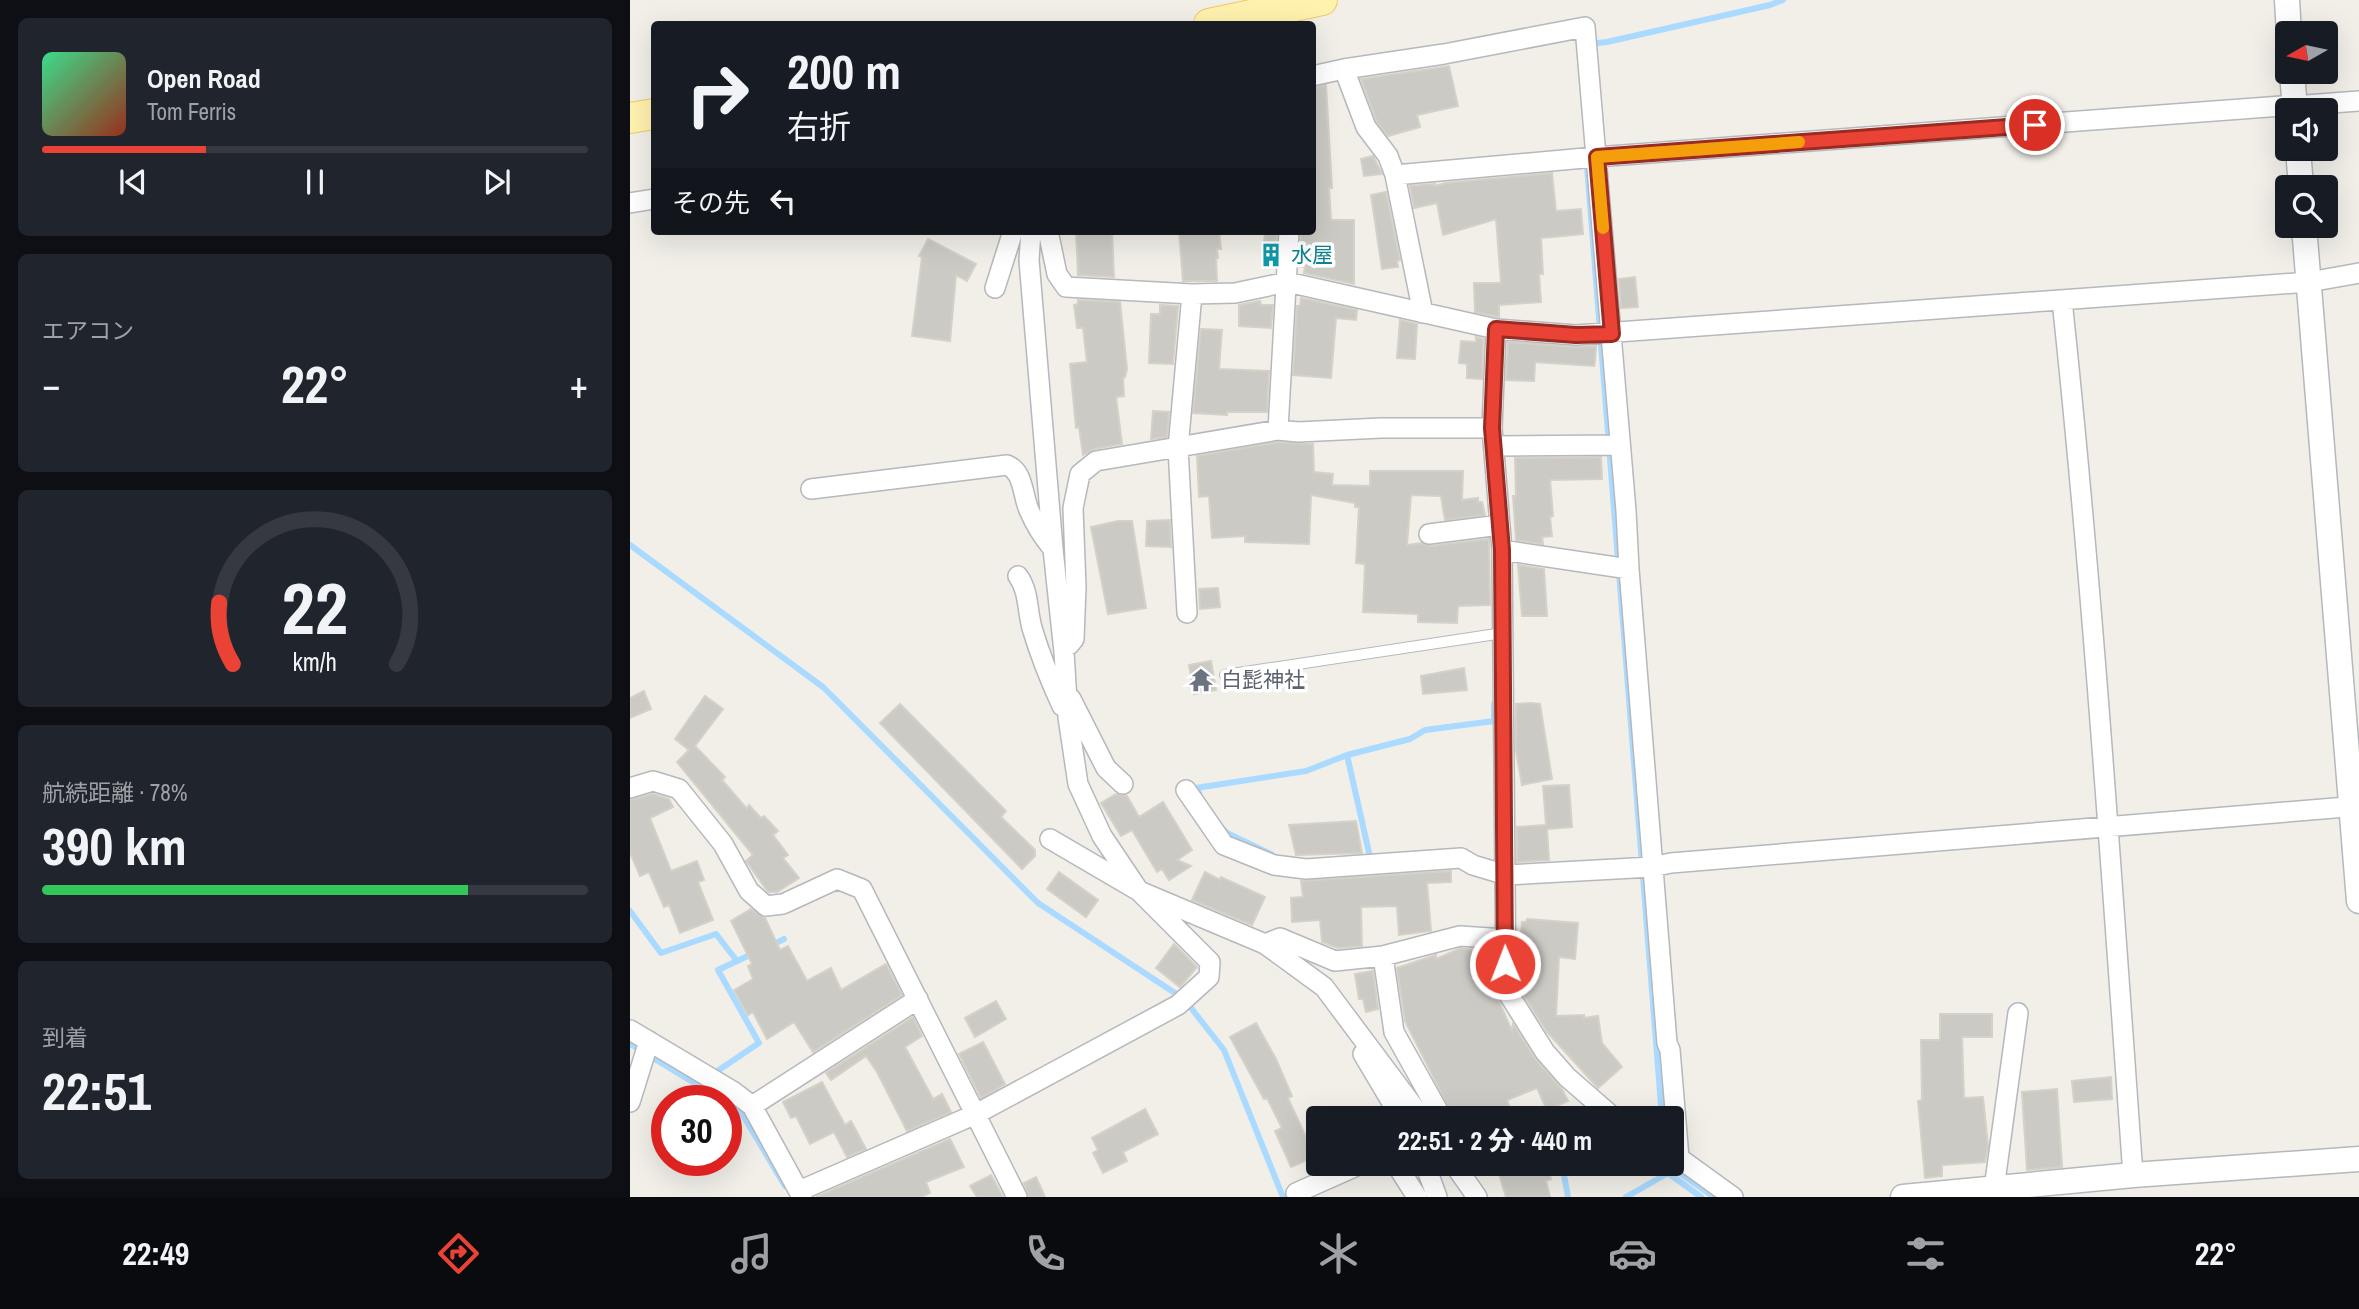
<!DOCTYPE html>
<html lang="ja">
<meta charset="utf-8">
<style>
:root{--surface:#171b24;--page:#20242c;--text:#f1f3f6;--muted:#9ea1a6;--line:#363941;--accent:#ea4335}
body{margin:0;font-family:"Archivo Narrow","Noto Sans JP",sans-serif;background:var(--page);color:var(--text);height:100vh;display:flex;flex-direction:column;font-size:26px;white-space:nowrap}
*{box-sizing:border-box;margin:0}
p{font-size:23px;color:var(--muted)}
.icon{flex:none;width:38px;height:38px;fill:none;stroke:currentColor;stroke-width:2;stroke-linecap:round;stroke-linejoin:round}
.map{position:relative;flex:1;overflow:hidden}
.sheet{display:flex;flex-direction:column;gap:18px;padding:18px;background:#0d0f14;width:630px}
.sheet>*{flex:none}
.guide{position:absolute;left:21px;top:21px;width:665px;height:214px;border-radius:7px;box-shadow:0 7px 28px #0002;background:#171b24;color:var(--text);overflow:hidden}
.needle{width:46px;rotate:261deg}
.tools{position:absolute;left:1645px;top:21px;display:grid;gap:14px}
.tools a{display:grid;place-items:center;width:63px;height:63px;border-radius:7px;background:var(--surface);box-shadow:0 7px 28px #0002;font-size:35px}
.speed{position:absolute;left:21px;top:1085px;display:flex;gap:14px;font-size:35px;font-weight:700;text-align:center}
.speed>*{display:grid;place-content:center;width:91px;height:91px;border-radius:50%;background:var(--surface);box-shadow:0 7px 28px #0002;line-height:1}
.speed .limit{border:10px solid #d22;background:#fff;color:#111}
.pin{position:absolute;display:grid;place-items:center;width:60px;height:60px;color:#fff;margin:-30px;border:4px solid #fff;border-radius:50%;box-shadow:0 2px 7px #0007}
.me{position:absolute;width:77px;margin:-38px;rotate:359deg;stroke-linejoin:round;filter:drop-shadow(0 0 5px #0008)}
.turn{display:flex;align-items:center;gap:24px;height:147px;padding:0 21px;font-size:32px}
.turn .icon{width:91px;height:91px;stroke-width:2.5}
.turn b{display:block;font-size:49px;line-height:60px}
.then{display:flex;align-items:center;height:66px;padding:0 21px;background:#0003;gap:14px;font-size:26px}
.big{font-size:52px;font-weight:800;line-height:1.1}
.sheet .tile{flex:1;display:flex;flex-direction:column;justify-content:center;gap:10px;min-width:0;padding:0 24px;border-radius:10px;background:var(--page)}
.sheet .dial{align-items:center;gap:0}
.dial svg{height:182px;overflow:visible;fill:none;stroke:var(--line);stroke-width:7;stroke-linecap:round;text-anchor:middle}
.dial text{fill:var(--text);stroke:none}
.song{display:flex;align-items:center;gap:21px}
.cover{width:84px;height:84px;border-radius:10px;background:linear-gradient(135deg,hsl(150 70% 55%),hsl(10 70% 35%))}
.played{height:7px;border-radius:4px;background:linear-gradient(90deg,var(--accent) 30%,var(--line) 30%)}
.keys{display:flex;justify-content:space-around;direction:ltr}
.heat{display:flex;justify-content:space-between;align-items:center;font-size:38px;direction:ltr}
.charge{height:10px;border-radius:5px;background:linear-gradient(90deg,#34c759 78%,var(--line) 0)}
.trip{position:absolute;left:676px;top:1106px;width:378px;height:70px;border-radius:7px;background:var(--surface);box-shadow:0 7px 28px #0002;font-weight:800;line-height:70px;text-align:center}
.dock{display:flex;height:112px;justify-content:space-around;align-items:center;background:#090b0e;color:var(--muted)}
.dock .icon{width:49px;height:49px}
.dock .on{color:var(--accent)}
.dock b{font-size:32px;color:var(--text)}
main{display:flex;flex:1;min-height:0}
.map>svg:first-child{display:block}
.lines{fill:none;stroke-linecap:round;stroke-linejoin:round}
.stream{stroke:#aadaff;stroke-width:6}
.building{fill:#cccac5;stroke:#d6d1c6;stroke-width:2}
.service-casing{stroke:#b5b8bc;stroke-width:12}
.minor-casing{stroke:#b5b8bc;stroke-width:22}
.tertiary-casing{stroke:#b5b8bc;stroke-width:27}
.primary-casing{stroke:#f2c960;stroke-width:32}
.service{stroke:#fff;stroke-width:10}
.minor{stroke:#fff;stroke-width:19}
.tertiary{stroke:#fff;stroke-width:24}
.primary{stroke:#fff2af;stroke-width:30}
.route-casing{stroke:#982c22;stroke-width:18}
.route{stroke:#ea4335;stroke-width:12}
.slow{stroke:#f59e0b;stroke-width:12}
.labels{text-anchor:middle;stroke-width:7;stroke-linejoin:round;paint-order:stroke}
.culture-label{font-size:21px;fill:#0d838f;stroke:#fff;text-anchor:start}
.worship-label{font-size:21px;fill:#5b616d;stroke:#fff;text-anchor:start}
</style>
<main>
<section class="sheet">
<div class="tile">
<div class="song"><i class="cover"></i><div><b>Open Road</b><p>Tom Ferris</p></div></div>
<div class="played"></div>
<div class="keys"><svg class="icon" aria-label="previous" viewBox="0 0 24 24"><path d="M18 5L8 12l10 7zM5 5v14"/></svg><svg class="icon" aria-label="pause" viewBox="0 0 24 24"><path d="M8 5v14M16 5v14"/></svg><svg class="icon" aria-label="next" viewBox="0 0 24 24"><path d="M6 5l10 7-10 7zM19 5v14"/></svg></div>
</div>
<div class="tile"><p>エアコン</p>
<div class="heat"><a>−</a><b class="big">22°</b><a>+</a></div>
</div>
<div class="tile dial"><svg viewBox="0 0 100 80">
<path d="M14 69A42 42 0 1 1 86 69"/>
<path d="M14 69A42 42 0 0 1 8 42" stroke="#ea4335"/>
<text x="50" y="56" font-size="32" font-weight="700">22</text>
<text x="50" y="72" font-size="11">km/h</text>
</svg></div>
<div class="tile"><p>航続距離 · 78%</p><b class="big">390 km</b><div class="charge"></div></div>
<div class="tile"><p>到着</p><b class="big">22:51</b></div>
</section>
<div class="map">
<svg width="1729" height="1197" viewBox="0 0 1729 1197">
<rect width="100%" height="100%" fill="#f1efe8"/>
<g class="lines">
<!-- stream -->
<path class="stream" d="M958,44L977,42L1140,5L1153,0
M957,166L1032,1118
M0,545L193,687L408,903L554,999L594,1050L653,1197
M717,755L740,857
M569,793L566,788L676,771L717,755L780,739L795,730L864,721V704
M592,828L597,833L641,854
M0,911L31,953L86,934L107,961
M140,946L154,939
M0,1044L94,1101
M68,1084L129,1043L88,970L124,953
M96,1102L111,1112L155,1186
M932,1164L938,1197
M1030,1164L1038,1173L1071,1197
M1037,1164L1084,1197
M996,1197L1038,1173"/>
</g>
<!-- building -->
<path class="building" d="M819,66L828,106L787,115L790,127L758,136L747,122L731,79Z
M696,85L702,188H699L701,220H724V284L674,273L675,267H669L671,231H682V88Z
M743,156L752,174L734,176L731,159Z
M922,173L926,211L951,209L953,234L911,238L913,274H909L911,302L869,305V317L845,312L844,283H871L866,219L813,235L807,203L784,208L780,186L805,184V186L816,183Z
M756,192L770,260L767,261L768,267L752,269L741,195Z
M446,231H482L484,277L448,275Z
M549,231H589L591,249H587L588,258H586L587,281H553Z
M635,231H647L645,267H632Z
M298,239L346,264L337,281L326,275L320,341L282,336L292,257L289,256Z
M1005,277L1008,307L991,308L989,279Z
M671,298L727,310L726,320L706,318L701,378L663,375L667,306H670Z
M448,300L490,302L497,369L495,377L493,378L494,396L486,397L492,444L464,449L453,455L449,427L446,428L440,364L457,362L453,328H447L444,305L448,304Z
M630,301L631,305H643L641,328L609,326V305Z
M530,305L548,306L543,364L519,363L521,314H530Z
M770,320L787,324L785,359L767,358Z
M571,329L592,330L589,369L639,371L637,412H597V415L563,413Z
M846,337L853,339L852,379L837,378V364L829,363L831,341L846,342Z
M878,342L945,347L966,346L965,361L964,366L905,362L904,381L876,380Z
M523,411L539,412L537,437L521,439Z
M648,442L683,444L684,472L703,474L702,485L740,486V471H833L832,500L848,498V502H852L855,515L815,520L811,496L781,495L777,545L791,543L801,546L859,539L860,605L828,606L827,623L788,622V614L733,612L735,564L726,563L729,507H725V503L681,495L679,544L615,542V536L582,538L579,496L569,497L567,456Z
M971,457L972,479L920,480L923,516L920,517L922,536L912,537L913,544L886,540L883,496H886L885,458Z
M540,520L541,547L516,546L517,521Z
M488,521H502L516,608L478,614L461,527Z
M888,565L914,569L917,616H892Z
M588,588L590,607L570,609L569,589Z
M581,661L586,690L564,694L559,665Z
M834,668L837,690L793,694L791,676Z
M14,691L21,709L0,718V698Z
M75,696L93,709L65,746L95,777L92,780L117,809L119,805L131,818L134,816L148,831L143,835L158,855L153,858L169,878L147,892H138L116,861L123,855L47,762L59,750L45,739Z
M901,703L910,704L922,779L892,785L886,751V704Z
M270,704L376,811L371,817L405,850V856L392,869L250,723Z
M939,785L942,827L917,829L919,860L887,862V827L916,825L913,786Z
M23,794L39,799L43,807L20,818L41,871L67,861L74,880L68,882L83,920L50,933L39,905L34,907L19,872L10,876L0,853V800Z
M486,794L497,796L509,817L533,802L562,850L547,860L561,866L539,880L532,869L527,872L502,830L491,836L471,803Z
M726,821L732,853L666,855L659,825Z
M821,871V882L797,883L801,931L769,935L767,906L731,907L732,946L708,948L692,942L690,920L662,922L661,898L673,897L671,881Z
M429,872L468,900L456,917L417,889Z
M575,872L590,880L591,877L635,897L622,925L562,900Z
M121,909L135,918L150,950L158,946L177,981L201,968L211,990L256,964L272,995L183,1052L164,1022L137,1039L123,1012L118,1015L104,990L123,979L118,966L122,964L101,921Z
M897,919L948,923L945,959L929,957L926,1016L954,1015V1018L968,1016L972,1043L992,1067L968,1088L917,1032L888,986V933L891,934L892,922H896Z
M544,944L567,967L550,987L526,968Z
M831,948L847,951L882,1031L883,1024L906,1060L932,1089L938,1101L917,1110L907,1088L877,1100L884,1118H862L857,1108L832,1118H824L775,1021L767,968L806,955V959Z
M743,971L748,1009L736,1012L733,999H729L725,974Z
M366,1001L376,1019L345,1037L335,1018Z
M1310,1014H1362V1037H1332L1334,1098L1353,1097L1358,1146L1355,1162L1312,1165V1176L1295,1178L1288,1101L1292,1100L1291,1040H1310Z
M283,1017L292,1036L275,1047L303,1099L312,1094L321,1112L277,1131L247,1072L236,1056L201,1080L196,1073Z
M626,1023L646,1059L662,1096L658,1098L685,1157L661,1167L645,1131L652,1128L637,1098L634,1099L600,1037Z
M353,1042L375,1084L351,1098L329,1054Z
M1481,1077L1482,1099L1444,1102L1442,1081Z
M192,1082L215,1125L221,1121L236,1149L217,1157L204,1132L180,1144L166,1116L161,1118L153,1102Z
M1427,1089L1432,1167L1397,1170L1392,1092Z
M515,1109L528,1134L493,1152L497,1161L473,1173L463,1153L468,1150L462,1138Z
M320,1139L334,1167L296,1182L300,1193L291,1197H186Z
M866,1164H916L921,1179L916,1181L920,1197H876Z
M361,1175L373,1197H347L340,1186Z
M406,1177L415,1197H399L394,1183Z"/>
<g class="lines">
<!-- service casing -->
<g class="service-casing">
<path id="service" d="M595,675L873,633"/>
</g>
<!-- minor casing -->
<g class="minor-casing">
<path id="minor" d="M714,69L736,127L758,156L765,175L793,313
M682,76L714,69L814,54L955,27L996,511L999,569L1037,1043L1040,1050L1049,1158L1103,1197
M1676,105L1729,101
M765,175L966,157L1652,106
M0,203L24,199
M401,231L399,260L423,549L434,652L438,717L448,784L472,836L509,891L635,944L694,987L792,1118
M418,231L427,274L436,287L562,294L605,293L657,282L866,329L946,335L1679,282L1729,273
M365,288L383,231
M1432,300C1463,591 1482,883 1503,1175
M866,329L862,428L872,550L876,990L915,1052L937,1077L984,1118
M648,430L659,231
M864,446L989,445
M181,489L377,465C394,472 392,494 399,510C405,524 413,537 423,549
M799,534L870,525
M872,550L999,569
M388,576C399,591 397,610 402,628C410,655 420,680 432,706
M557,613L548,448L562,294
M439,645L444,639L446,587L443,508L450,474L466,461L648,430L668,432L751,428H862
M441,699L476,768L493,784
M0,788L23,781L49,789L93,844L119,891L136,906L153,904L207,879L232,889L387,1197
M556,790L594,845L644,865L676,869L831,858L843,865L876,875L1022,867L1041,863L1729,806
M635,944L650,938L705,961L753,956L830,936L875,939
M753,956L764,1032L812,1118
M0,1030L104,1092L122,1106L172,1197
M733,1054L771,1118
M0,1102L19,1041
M122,1106L288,999
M766,1164L787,1197
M795,1164L807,1197
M824,1164L847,1197
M1364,1189L1388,1013
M169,1191L346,1114L548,1005L579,977L580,962L509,891L420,839
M666,1193L731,1164"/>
</g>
<!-- tertiary casing -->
<g class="tertiary-casing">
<path id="tertiary" d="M1657,0L1659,33
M1662,72L1665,110
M1668,149L1671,187
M1674,226L1729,901
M1273,1197L1503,1175L1729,1159"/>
</g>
<!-- primary casing -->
<g class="primary-casing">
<path id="primary" d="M579,24L692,0
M0,118L24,114"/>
</g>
<!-- service -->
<use href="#service" class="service"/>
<!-- minor -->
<use href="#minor" class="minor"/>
<!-- tertiary -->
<use href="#tertiary" class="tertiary"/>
<!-- primary -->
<use href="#primary" class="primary"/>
</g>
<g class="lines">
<!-- route casing -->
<g class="route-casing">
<path id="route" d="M875,964L872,550L862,428L866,329L946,335L982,334L967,157L1405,125"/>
</g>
<!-- route -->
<use href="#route" class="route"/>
<!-- slow -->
<path class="slow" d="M973,228L967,157L1169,142"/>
</g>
<!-- icons -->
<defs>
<g id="building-bare" transform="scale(1.89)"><path d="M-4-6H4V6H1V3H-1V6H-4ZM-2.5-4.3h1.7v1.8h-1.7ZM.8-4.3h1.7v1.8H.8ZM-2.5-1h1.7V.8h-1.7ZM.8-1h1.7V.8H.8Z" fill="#0f9aa8" stroke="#fff" stroke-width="2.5" paint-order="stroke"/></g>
<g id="temple-bare" transform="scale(1.89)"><path d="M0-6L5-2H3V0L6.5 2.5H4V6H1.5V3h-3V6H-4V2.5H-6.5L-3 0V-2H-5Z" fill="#6b7280" stroke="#fff" stroke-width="2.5" paint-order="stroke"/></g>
</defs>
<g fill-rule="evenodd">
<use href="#building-bare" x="641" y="255"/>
<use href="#temple-bare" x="571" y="680"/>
</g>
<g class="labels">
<!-- culture labels -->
<g class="culture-label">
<text x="661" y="262">水屋</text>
</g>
<!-- worship labels -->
<g class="worship-label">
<text x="591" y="687">白髭神社</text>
</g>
</g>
</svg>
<div class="tools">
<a><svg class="needle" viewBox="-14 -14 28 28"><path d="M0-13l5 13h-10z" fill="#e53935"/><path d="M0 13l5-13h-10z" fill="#9ea1a6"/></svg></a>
<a><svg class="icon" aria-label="sound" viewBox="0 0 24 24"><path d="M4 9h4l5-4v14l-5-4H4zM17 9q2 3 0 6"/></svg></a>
<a><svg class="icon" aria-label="search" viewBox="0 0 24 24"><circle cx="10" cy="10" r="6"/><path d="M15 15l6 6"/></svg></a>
</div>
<div class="speed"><div class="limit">30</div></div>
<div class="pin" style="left:1405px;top:125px;background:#d93025"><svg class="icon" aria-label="arrive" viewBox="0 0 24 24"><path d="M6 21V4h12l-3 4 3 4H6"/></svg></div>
<svg class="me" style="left:875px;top:964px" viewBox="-20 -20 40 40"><circle r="17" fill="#ea4335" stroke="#fff" stroke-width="3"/><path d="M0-11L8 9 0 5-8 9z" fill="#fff"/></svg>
<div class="trip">22:51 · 2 分 · 440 m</div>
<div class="guide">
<div class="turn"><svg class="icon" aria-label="right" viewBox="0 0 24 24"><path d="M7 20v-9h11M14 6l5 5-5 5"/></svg><div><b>200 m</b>右折</div></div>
<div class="then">その先<svg class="icon" aria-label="left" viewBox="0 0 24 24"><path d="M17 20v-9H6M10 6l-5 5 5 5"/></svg></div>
</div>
</div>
</main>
<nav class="dock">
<b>22:49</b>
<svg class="icon on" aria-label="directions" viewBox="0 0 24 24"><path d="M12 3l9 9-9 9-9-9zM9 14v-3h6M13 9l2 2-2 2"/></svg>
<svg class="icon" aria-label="music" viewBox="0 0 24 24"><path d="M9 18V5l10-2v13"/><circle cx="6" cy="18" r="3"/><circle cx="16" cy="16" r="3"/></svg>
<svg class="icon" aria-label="phone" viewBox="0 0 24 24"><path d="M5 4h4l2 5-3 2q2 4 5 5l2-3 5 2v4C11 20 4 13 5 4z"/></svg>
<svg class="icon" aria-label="climate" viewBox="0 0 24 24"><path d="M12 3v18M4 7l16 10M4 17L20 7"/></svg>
<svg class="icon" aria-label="car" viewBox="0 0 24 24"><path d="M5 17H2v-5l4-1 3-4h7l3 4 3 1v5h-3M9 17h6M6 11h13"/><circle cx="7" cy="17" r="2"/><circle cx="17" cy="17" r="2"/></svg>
<svg class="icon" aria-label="filters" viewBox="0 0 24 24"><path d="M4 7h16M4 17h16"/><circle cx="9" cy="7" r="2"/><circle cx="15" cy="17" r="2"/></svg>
<b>22°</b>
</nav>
